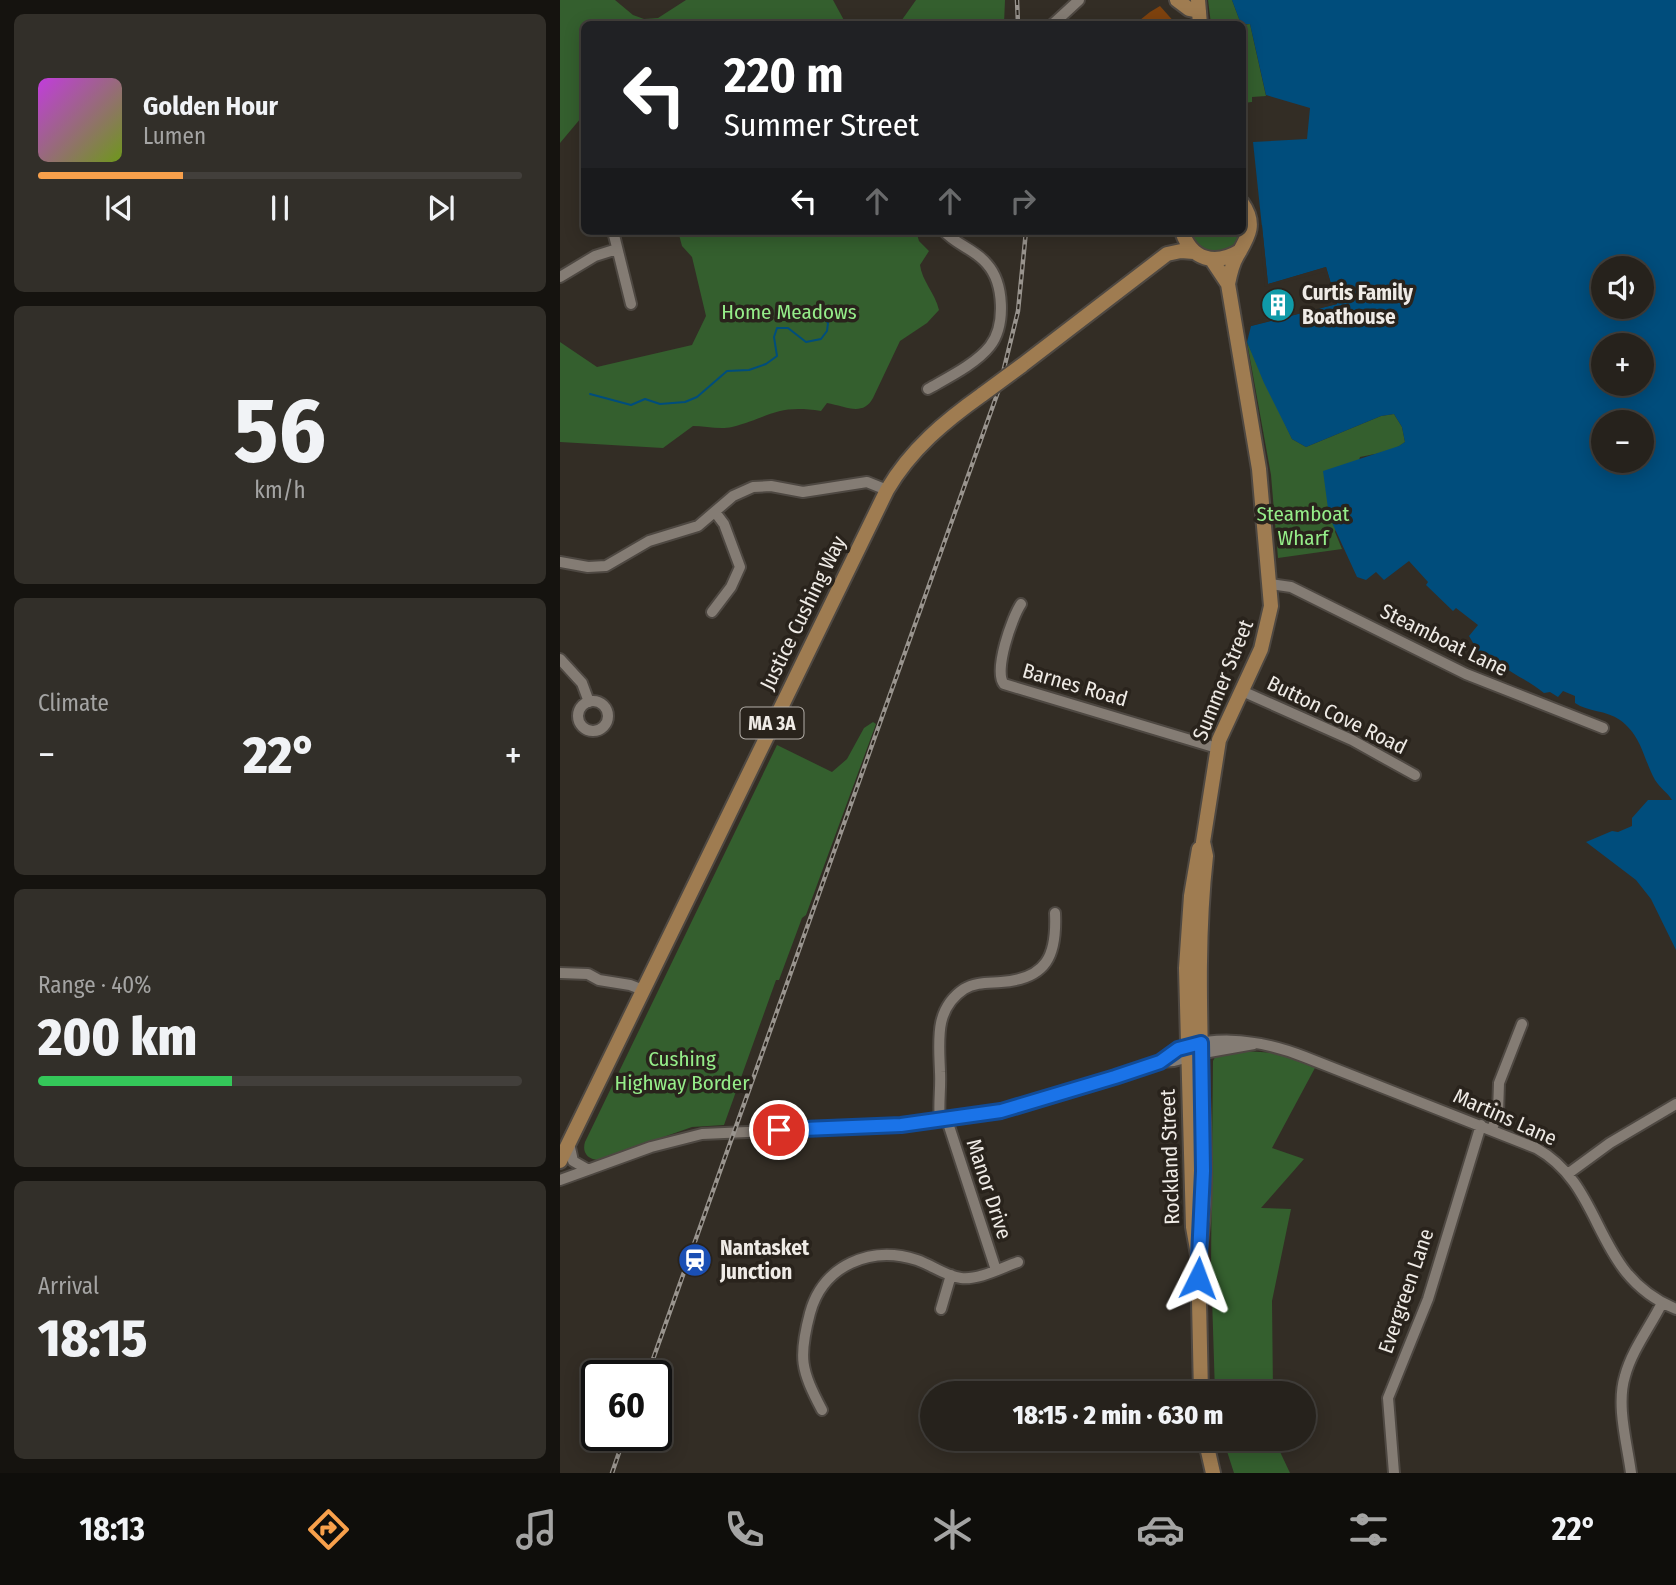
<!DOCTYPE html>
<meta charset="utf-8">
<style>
:root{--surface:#26221c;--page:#322f29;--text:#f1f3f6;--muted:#a4a4a3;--line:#423f3b;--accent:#f8a04b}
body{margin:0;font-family:"Fira Sans Condensed",sans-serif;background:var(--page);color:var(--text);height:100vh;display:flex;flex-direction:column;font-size:26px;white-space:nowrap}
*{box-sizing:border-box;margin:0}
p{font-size:23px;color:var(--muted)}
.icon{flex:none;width:38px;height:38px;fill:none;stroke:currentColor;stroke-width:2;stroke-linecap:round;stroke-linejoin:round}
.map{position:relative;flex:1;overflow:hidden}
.sheet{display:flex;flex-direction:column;gap:14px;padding:14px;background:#15130f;width:560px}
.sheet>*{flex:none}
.banner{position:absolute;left:21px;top:21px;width:665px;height:214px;border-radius:10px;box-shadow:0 4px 18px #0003,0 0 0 2px var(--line);background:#202124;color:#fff;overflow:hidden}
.fabs{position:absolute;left:1031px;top:256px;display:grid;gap:14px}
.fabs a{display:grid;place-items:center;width:63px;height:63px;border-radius:50%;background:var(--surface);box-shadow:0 4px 18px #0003,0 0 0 2px var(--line);font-size:35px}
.speed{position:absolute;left:21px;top:1360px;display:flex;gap:14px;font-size:35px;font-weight:700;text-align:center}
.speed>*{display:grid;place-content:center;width:91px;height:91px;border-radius:50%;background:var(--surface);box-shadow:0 4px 18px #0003,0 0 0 2px var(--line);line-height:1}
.speed .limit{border:4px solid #111;border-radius:10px;background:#fff;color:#111}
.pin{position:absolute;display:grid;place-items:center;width:60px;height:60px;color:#fff;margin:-30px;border:4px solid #fff;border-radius:50%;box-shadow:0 2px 7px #0007}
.me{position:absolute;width:77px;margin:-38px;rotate:3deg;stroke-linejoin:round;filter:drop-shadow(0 0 5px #0008)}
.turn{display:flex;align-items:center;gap:24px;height:147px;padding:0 28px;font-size:32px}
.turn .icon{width:91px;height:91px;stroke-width:2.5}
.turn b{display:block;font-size:49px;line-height:60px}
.lanes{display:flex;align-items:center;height:66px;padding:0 28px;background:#0003;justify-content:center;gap:35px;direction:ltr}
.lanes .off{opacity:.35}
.big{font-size:52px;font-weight:800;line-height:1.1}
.sheet .widget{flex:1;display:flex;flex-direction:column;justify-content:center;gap:10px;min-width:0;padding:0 24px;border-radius:10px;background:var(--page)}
.sheet .dial{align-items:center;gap:0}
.dial b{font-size:91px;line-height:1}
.song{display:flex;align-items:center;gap:21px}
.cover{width:84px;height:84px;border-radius:10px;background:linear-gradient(135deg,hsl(290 70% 55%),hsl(80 70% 35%))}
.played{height:7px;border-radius:4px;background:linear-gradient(90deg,var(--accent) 30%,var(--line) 30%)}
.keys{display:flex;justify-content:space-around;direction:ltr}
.heat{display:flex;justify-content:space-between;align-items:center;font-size:38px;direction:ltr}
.charge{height:10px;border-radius:5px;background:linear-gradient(90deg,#34c759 40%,var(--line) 0)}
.trip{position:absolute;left:360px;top:1381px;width:396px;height:70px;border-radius:35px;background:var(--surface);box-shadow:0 4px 18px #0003,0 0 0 2px var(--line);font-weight:800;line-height:70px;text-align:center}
.dock{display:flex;height:112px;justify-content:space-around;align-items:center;background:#0f0e0b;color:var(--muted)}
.dock .icon{width:49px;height:49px}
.dock .selected{color:var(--accent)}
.dock b{font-size:32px;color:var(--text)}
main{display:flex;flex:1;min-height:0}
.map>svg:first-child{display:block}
.green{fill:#345f2e}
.water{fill:#004d7c;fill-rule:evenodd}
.pier{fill:#332d25}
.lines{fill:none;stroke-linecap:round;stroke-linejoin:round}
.stream{stroke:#004d7c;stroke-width:2}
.building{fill:#7e420e}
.minor-casing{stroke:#4e4842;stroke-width:14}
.major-casing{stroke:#4e4842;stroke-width:18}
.minor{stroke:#847c74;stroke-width:10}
.major{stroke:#9f7c51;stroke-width:14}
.rail-casing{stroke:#99948e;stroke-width:4.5}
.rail{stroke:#29231c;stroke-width:2;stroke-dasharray:5;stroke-linecap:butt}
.major-bridge-casing{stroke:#4e4842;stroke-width:18;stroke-linecap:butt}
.major-bridge{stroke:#9f7c51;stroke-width:14}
.route-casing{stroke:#114b97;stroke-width:18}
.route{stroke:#1a73e8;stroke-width:12}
.labels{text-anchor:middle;stroke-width:7;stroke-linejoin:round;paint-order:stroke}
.shield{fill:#29231c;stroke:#b4afa9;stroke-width:2}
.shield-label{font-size:19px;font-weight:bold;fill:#efebe6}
.poi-label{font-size:21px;font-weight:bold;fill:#efebe6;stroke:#29231c;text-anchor:start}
.park-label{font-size:21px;fill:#95ed89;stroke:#29231c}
.street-label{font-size:21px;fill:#efebe6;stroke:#29231c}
</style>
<main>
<section class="sheet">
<div class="widget">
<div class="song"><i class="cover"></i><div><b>Golden Hour</b><p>Lumen</p></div></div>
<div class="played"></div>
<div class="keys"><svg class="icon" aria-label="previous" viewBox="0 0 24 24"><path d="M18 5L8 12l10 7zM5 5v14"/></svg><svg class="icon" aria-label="pause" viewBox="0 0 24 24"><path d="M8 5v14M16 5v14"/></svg><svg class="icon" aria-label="next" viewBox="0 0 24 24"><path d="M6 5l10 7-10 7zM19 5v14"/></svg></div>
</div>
<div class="widget dial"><b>56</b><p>km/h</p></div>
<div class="widget"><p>Climate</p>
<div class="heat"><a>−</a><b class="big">22°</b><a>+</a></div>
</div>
<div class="widget"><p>Range · 40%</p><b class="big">200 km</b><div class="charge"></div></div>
<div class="widget"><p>Arrival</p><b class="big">18:15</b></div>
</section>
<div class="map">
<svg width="1116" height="1473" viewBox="0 0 1116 1473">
<rect width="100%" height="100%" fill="#332d25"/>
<!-- green -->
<path class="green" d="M0,0H55L73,15L84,19L98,18L126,0H273L286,24H24V119L21,118L0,143Z
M356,0H445L444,24H339Z
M648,0H672L681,24H651Z
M690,24L706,96L692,97V102L683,103V25Z
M683,219C684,255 642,267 630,231H682Z
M118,231H356L359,241L369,251L360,265C362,281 375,293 379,310L367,323L340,341L313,398C303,417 285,406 267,403L261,411C217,404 210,417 172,427C160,430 145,426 133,426L103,448L0,442V342L37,367L132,345L146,316L132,257L122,246Z
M687,342L732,439L746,447L821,416L834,414L842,427L845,442C831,453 817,453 800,457L775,532L782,549L718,558L711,475Z
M313,722L316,724L246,915L242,918L219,980H216L164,1125L132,1127L38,1160C27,1159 22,1152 25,1142L217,745L272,772L287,759L304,728Z
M684,1051L714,1053L756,1066L712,1148L744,1159L701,1208L731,1209L712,1301L713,1393H655L651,1265L653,1061L656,1055Z
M663,1439H714L730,1473H674Z"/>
<!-- water -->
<path class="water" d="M672,0H1116V950L1091,899L1076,880L1026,842L1052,831L1058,832L1072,826V818L1088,800H1112C1108,793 1100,788 1095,780C1083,758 1082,736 1060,720C1046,710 1028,712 1015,703V696L1003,691L998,697L990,692L984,693C970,681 955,676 940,664L933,666L922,658L909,636L918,625L896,608L893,611L866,585L868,582L849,561L824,580L816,572L806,580L797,577L769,516L763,471L839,446L845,442L842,427L834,414L821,416L746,447L732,439L704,383L687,342L691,326L777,304L766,267L708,284L693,142L747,139L750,108L706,95L690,24H681ZM1043,268H1082V306H1043ZM1043,345H1082V383H1043ZM1043,422H1082V460H1043Z"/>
<!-- pier -->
<path class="pier" d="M699,225H702L708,284L766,267L777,304L687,327L690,322L772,302L764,272L705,287Z"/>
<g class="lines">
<!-- stream -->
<path class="stream" d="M30,394L71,405L85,399L100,404L125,402L137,397L167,371L189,370L206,364L217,356L214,337L217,328H228L246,342L261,339L267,331L268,323L256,310"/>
</g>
<!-- building -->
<path class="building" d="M600,6L616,24H575L590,12Z"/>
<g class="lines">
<!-- minor casing -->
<g class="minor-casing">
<path id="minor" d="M493,24L519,0
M53,231L71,304
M0,277L35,256L57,249
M368,389C387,378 416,364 430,346C446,325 444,283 427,264C415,249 396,245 384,231
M0,562L28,567L46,566L89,541L138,526L173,496L193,487L211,486L243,492L307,482L327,490
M710,584L731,587L906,674L1043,728
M461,604C452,617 433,672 444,684L657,748
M152,612L171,587L180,567L164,524L155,512
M0,659L22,683L29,702
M682,691L792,740L855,775
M18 716a15 15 0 1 1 30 0a15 15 0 1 1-30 0Z
M0,973L28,974L39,980L70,985L83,990
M600,1061C641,1030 699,1039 745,1057L976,1148C1047,1188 1031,1274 1116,1309
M387,1120L436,1270
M380,1121C378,1104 381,1089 380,1072C379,1041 374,1009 404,989C415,982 429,983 441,982C487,979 497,955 495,913
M932,1129L938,1113L939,1083L962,1024
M9,1143L13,1161L27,1169
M1009,1173L1050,1143L1116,1104
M0,1180L91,1147L142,1134L326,1126L430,1113L484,1099L600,1062L614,1061L649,1052L694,1044
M381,1309L391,1275
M262,1410C241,1370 238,1358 250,1313C263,1265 311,1245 357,1260C372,1265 385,1276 401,1278C419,1280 441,1268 458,1262
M834,1473L828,1398L868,1299L921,1125
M1071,1473C1067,1443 1056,1405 1065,1376C1072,1350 1090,1327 1102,1303"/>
</g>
<!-- major casing -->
<g class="major-casing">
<path id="major" d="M617,0L629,9L639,11
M638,0L640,24
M622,231C631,260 655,266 680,251
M668,284C670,274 672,264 677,256C688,237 697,224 682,203
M461,366L607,254L621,251L634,252
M639,849L631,896L626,968L633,1227L638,1255L641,1393
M0,1161L327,490C351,449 385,421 423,394
M638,1255C647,1203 644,1148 642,1096C640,1015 637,936 646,856L643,842L659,740L701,649L711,606L699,469L668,284L652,260
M645,1438L653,1473"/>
</g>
<!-- minor -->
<use href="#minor" class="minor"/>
<!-- major -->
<use href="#major" class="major"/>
<!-- rail casing -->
<g class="rail-casing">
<path id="rail" d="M457,0L458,24
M87,1376L439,389L458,311L466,231
M52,1473L65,1435"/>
</g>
<!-- rail -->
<use href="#rail" class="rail"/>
<!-- major-bridge casing -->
<g class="major-bridge-casing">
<path id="major-bridge" d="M423,394L461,366"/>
</g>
<!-- major-bridge -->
<use href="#major-bridge" class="major-bridge"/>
</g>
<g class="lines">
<!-- route casing -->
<g class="route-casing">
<path id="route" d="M219,1130L341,1125L441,1111L555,1077L600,1062L618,1049L641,1043L643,1171L638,1278"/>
</g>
<!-- route -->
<use href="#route" class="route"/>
</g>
<!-- icons -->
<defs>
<g id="building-disc" transform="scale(1.75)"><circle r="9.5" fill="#0f9aa8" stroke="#29231c"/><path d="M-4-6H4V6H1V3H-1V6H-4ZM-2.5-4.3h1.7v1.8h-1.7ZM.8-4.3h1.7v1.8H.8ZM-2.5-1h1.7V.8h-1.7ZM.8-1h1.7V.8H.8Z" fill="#fff"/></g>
<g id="station-disc" transform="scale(1.75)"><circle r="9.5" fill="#1a4fb4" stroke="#29231c"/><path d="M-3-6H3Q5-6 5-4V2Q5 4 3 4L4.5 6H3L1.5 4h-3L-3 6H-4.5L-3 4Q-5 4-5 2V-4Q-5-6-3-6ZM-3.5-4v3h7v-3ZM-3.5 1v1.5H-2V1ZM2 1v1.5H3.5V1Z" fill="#fff"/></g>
</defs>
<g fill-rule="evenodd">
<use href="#building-disc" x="718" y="305"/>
<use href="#station-disc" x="135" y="1260"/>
</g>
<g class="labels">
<!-- shield labels -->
<rect class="shield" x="180.5" y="707.5" width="63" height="31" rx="5"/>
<g class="shield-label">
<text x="212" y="730">MA 3A</text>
</g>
<!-- poi labels -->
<g class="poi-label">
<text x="742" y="300">Curtis Family<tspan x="742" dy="24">Boathouse</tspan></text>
<text x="160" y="1255">Nantasket<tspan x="160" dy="24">Junction</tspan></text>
</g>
<!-- park labels -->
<g class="park-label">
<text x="229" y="319">Home Meadows</text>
<text x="743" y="521">Steamboat<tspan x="743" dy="24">Wharf</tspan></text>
<text x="122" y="1066">Cushing<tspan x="122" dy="24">Highway Border</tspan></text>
</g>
<!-- street labels -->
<g class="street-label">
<text transform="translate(243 613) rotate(-64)" y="7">Justice Cushing Way</text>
<text transform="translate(884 640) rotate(26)" y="7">Steamboat Lane</text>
<text transform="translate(663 680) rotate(-68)" y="7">Summer Street</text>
<text transform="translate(515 685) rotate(16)" y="7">Barnes Road</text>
<text transform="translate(777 715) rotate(26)" y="7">Button Cove Road</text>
<text transform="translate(945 1117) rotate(24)" y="7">Martins Lane</text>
<text transform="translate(610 1157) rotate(-92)" y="7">Rockland Street</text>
<text transform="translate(429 1189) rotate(72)" y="7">Manor Drive</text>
<text transform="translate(846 1291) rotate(-71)" y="7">Evergreen Lane</text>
</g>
</g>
</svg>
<div class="fabs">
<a><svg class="icon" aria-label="sound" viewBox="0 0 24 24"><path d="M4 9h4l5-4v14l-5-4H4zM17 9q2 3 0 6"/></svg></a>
<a>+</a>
<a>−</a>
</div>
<div class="speed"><div class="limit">60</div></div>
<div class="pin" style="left:219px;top:1130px;background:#d93025"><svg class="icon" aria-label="arrive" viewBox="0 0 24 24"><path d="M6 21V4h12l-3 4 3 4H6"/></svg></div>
<svg class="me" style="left:638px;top:1278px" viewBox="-20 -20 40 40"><path d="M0-17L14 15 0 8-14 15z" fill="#1a73e8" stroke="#fff" stroke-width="4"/></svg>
<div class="trip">18:15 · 2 min · 630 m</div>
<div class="banner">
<div class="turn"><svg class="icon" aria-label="left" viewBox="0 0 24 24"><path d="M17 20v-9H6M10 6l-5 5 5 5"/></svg><div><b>220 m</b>Summer Street</div></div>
<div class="lanes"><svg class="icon" aria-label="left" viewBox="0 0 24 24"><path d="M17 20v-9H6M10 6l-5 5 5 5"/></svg><svg class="icon off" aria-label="ahead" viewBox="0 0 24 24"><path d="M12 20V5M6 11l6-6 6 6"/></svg><svg class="icon off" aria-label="ahead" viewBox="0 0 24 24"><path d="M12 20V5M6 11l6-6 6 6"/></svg><svg class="icon off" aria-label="right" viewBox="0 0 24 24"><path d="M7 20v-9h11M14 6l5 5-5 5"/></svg></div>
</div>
</div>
</main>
<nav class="dock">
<b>18:13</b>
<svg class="icon selected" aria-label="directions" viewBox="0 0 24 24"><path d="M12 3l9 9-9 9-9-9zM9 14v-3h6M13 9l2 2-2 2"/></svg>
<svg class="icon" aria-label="music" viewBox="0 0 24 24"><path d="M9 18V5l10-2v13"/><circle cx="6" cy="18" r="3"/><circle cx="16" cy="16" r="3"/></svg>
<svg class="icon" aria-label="phone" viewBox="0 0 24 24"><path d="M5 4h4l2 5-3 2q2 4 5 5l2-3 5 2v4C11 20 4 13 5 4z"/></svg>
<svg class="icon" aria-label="climate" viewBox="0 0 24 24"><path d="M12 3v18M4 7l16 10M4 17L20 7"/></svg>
<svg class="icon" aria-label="car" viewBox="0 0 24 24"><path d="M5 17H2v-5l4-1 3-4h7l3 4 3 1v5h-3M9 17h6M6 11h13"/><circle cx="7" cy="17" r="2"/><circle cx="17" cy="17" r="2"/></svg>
<svg class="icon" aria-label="filters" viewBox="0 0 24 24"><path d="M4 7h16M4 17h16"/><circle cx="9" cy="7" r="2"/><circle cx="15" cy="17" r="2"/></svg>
<b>22°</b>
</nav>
